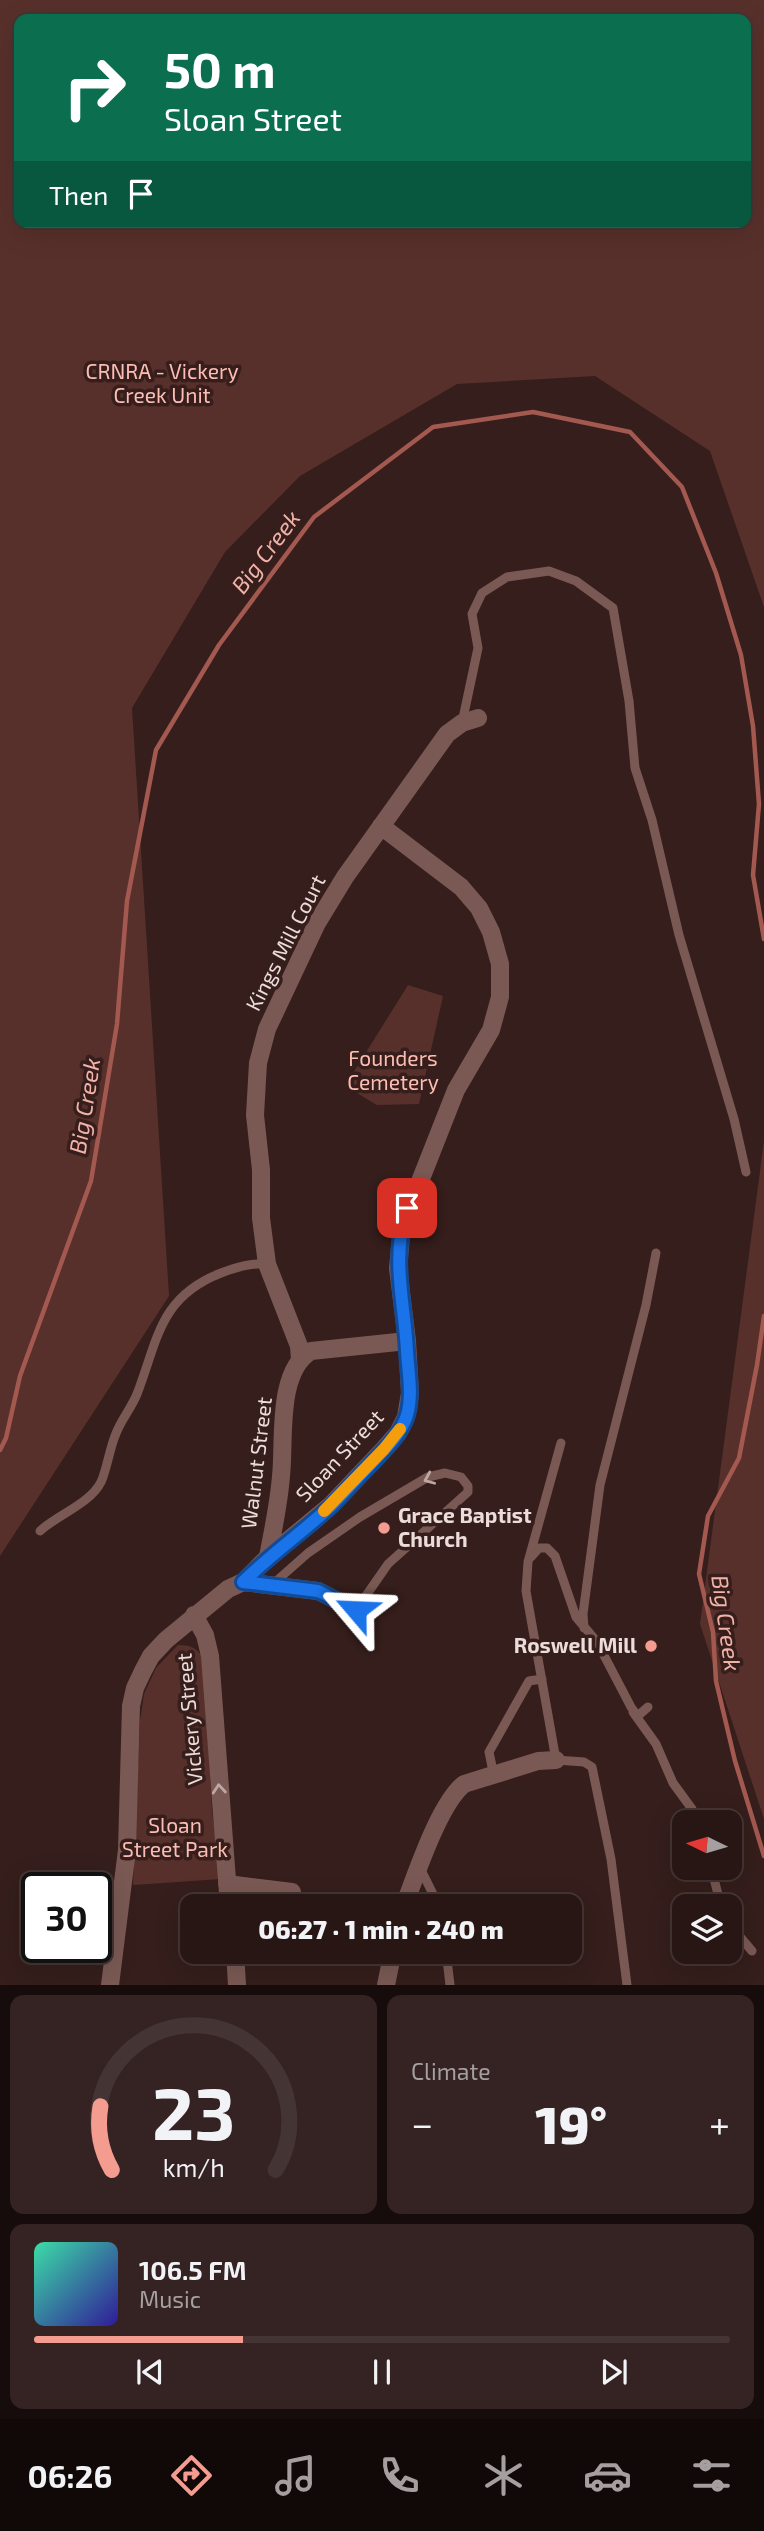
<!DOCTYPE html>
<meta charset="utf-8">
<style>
:root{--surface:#281614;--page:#342322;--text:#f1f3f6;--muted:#a59fa0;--line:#443534;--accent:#f59c90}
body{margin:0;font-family:"Exo 2",sans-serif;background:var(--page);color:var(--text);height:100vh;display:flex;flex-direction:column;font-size:26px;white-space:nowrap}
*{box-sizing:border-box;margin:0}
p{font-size:23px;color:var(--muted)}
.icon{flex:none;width:38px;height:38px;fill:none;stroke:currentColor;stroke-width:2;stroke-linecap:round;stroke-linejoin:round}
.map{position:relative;height:1985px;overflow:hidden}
.drawer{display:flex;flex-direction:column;gap:10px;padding:10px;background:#160c0b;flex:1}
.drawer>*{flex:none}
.guide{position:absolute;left:14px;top:14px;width:737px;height:214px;border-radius:14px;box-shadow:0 7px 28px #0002,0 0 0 2px var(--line);background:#0b6e4f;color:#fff;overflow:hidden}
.needle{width:46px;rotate:275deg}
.fabs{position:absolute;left:672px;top:1810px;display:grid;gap:14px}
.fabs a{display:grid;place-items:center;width:70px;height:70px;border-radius:14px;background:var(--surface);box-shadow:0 7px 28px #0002,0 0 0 2px var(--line);font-size:35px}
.speed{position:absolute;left:21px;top:1872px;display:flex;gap:14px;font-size:35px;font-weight:700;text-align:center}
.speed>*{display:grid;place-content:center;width:91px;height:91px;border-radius:50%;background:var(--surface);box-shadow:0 7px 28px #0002,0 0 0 2px var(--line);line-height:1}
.speed .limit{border:4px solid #111;border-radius:10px;background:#fff;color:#111}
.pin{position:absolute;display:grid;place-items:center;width:60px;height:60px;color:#fff;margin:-30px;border-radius:14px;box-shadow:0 4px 10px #0006}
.me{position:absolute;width:77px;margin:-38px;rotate:296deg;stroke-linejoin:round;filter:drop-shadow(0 0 5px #0008)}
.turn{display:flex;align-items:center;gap:24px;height:147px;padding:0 35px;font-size:32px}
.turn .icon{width:91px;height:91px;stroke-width:2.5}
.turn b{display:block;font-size:49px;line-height:60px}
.then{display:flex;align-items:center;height:66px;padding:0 35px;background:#0003;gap:14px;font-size:26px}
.big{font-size:52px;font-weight:800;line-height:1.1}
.drawer .widget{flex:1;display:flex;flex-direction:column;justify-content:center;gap:10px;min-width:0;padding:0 24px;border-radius:14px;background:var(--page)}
.drawer .dial{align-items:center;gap:0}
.dial svg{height:182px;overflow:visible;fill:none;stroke:var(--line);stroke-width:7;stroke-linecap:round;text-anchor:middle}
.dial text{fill:var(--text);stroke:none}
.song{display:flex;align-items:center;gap:21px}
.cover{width:84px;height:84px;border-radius:10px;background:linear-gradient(135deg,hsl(160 70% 55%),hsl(250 70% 35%))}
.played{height:7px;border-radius:4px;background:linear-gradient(90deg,var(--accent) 30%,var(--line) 30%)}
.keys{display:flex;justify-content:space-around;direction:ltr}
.heat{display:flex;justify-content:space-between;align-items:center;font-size:38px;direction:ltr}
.drawer .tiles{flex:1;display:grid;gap:10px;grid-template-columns:1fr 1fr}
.widget:last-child{grid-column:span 2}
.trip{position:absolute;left:180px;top:1894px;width:402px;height:70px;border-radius:14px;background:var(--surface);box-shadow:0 7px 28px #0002,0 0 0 2px var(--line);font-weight:800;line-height:70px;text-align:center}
.dock{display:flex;height:112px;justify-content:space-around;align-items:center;background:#100908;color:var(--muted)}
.dock .icon{width:49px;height:49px}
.dock .current{color:var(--accent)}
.dock b{font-size:32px;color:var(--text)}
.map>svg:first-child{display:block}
.green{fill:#58302b;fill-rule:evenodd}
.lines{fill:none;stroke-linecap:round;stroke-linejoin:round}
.stream{stroke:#a35950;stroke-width:4.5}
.lane{stroke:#7a5954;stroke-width:9}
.street{stroke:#7a5954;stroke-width:18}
.oneway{stroke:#bfa8a4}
.route-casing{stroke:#114b97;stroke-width:18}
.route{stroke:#1a73e8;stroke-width:12}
.slow{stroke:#f59e0b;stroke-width:12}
.poi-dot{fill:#f59c90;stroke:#351e1b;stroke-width:2.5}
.labels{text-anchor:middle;stroke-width:7;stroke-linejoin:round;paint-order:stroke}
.park-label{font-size:21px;fill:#fdbdb3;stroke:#351e1b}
.street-label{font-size:21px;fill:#edddda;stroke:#351e1b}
.poi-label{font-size:21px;font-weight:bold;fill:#edddda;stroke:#351e1b;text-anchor:start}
.water-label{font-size:23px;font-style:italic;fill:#f2b2a8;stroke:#351e1b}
</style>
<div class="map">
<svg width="764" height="1985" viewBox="0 0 764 1985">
<rect width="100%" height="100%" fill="#351e1b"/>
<!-- green -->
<path class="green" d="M0,0H764V607L710,451L595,376L457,384L300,476L225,552L132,708L169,1296L0,1556ZM19,19H746V222H19Z
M408,985L443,996L419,1104L377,1105L345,1086Z
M764,1141V1819L700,1624Z
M178,1645C191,1645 198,1648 204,1660L212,1811L221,1879L133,1885L140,1721L144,1694L156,1668Z"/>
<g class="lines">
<!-- stream -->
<path class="stream" d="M764,1316L757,1365L739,1458L708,1516L699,1574L713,1632L716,1681L735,1761L764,1856
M0,1450L6,1438L20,1376L91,1181L117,1024L127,901L156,750L219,645L314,517L433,427L533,412L630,432L682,487L716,573L741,655L753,726L759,804L753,875L764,939"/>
<!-- lane -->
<path class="lane" d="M462,723L478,648L472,614L482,593L507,577L549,571L576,581L613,608L629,701L635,768L652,820L679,935L734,1119L746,1172
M561,1443L528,1562L526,1591L556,1760L584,1762L592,1767L611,1859L627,1985
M40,1531C57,1515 90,1504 101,1482C106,1472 110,1448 115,1436C120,1421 131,1409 137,1394C158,1340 159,1297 221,1273C237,1267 250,1263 267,1264
M531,1557L539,1548H547L555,1556L576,1617L597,1642L631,1707L636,1714H640L648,1707
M273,1584L308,1553L360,1517L428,1477L445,1473L461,1477L468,1486V1492L388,1564L356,1610
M584,1628L583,1614L600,1485L646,1305L656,1253
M633,1712L656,1744L673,1783L692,1809L696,1822
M494,1776L489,1752L529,1681L542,1679
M711,1867L721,1906
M420,1868L439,1906
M730,1925L752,1951
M446,1951L450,1985"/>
<!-- street -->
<path class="street" d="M300,1360L299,1346L267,1264L261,1218V1170L255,1115L258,1063L267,1029L317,923L345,877L447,734L462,723L478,718
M268,1557C273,1530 279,1503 281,1476C285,1440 276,1372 311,1351L407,1341
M243,1582L318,1591L356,1610
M194,1615L205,1635L210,1656L229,1906
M227,1884L292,1892
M404,1906C416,1875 439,1804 464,1784L538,1761L556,1760
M235,1951L237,1985
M110,1985L127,1850L131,1706L135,1688L143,1671L151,1656L166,1640L228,1589L243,1582L268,1557L331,1505L384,1449L398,1433L406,1417L410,1393L407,1341L398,1268L402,1227L456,1090L491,1030L500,997V964L491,932L479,908L461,887L381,826
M386,1985L393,1951"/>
</g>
<!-- one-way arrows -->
<defs><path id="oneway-chevron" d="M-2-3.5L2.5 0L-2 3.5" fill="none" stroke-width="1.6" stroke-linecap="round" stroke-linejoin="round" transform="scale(1.75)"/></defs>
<g class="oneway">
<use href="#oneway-chevron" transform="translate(429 1479) rotate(157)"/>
<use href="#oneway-chevron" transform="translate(219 1789) rotate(-95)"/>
</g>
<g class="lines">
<!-- route casing -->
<g class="route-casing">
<path id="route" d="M356,1610L318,1591L243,1582C271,1554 303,1532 332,1505C345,1492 356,1479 369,1466C383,1451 401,1435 407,1415C413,1395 408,1371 407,1351C404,1298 391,1261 407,1208"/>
</g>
<!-- route -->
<use href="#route" class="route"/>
<!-- slow -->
<path class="slow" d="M324,1511L384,1449L400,1429"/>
</g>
<!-- markers -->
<g class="poi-dot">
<circle cx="384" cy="1528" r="7"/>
<circle cx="651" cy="1646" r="7"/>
</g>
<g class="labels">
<!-- park labels -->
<g class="park-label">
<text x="162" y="379">CRNRA - Vickery<tspan x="162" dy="24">Creek Unit</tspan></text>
<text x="393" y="1066">Founders<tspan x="393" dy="24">Cemetery</tspan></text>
<text x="175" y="1833">Sloan<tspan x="175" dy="24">Street Park</tspan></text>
</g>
<!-- street labels -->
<g class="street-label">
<text transform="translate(286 943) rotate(-63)" y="7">Kings Mill Court</text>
<text transform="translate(340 1456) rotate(-47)" y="7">Sloan Street</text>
<text transform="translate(257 1463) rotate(-83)" y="7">Walnut Street</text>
<text transform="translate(190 1719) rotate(-95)" y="7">Vickery Street</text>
</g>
<!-- poi labels -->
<g class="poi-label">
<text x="398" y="1523">Grace Baptist<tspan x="398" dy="24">Church</tspan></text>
<text x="637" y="1653" text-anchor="end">Roswell Mill</text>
</g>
<!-- water labels -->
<g class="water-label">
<text transform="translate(266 552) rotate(-53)" y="8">Big Creek</text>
<text transform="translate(85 1106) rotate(-81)" y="8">Big Creek</text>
<text transform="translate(726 1623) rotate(82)" y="8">Big Creek</text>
</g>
</g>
</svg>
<div class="fabs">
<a><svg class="needle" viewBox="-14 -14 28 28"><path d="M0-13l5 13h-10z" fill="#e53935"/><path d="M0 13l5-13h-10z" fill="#a59fa0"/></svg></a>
<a><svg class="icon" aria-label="layers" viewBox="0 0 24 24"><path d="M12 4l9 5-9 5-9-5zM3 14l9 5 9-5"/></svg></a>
</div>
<div class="speed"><div class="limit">30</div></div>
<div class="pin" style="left:407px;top:1208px;background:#d93025"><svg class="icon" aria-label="arrive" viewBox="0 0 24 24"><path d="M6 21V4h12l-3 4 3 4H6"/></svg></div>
<svg class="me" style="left:356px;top:1610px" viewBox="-20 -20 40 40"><path d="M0-17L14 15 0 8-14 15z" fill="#1a73e8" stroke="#fff" stroke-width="4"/></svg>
<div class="trip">06:27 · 1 min · 240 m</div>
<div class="guide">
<div class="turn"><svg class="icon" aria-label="right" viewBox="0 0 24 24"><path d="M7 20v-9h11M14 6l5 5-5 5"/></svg><div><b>50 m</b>Sloan Street</div></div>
<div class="then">Then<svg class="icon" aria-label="arrive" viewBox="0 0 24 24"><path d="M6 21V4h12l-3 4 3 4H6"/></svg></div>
</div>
</div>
<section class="drawer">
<div class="tiles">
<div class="widget dial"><svg viewBox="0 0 100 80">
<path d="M14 69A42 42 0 1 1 86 69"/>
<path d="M14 69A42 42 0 0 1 9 41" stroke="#f59c90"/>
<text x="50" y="56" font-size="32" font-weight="700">23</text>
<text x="50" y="72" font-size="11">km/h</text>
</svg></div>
<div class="widget"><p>Climate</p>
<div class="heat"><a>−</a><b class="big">19°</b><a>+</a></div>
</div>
<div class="widget">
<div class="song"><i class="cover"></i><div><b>106.5 FM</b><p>Music</p></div></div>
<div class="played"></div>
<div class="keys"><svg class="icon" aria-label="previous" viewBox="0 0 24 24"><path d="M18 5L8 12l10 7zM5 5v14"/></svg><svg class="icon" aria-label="pause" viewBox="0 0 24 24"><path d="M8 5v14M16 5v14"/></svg><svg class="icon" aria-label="next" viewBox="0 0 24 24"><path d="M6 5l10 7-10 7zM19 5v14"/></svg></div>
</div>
</div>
</section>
<nav class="dock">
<b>06:26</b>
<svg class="icon current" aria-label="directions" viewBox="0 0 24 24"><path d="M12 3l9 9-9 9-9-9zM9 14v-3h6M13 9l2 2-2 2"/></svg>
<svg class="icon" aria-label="music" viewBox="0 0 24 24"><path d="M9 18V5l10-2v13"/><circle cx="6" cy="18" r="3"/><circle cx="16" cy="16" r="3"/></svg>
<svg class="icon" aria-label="phone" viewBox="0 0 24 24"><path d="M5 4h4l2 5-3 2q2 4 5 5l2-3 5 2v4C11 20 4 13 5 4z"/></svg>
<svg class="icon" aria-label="climate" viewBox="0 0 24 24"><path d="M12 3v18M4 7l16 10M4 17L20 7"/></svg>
<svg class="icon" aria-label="car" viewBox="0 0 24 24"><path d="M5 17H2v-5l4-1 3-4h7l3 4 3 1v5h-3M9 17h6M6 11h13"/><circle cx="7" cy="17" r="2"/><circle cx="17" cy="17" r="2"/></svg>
<svg class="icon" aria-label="filters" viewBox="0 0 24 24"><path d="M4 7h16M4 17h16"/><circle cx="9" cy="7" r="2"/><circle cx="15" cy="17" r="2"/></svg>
</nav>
